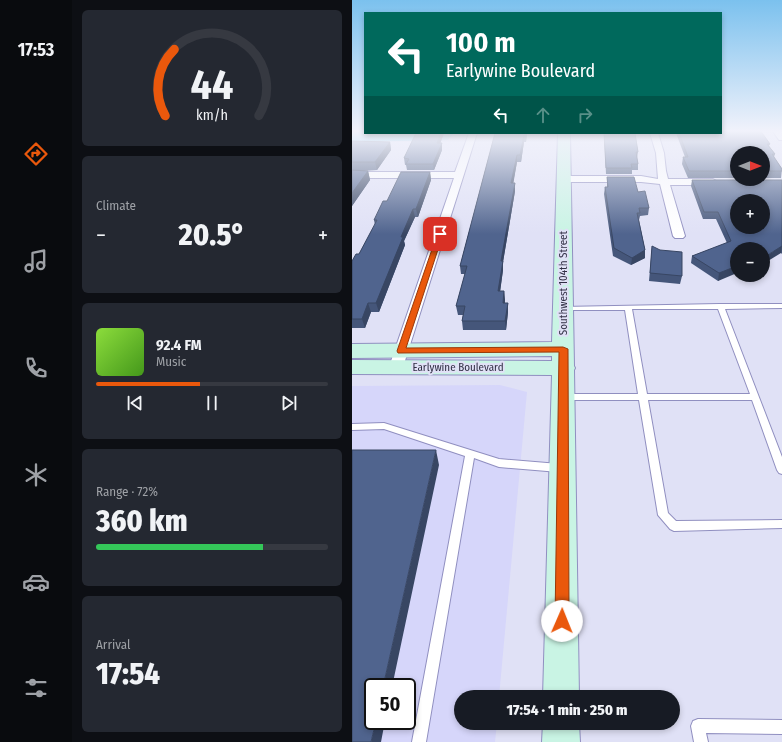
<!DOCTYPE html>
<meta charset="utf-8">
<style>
:root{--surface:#171b24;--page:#242831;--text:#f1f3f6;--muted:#9ea1a6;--line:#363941;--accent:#ea580c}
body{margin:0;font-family:"Fira Sans Condensed",sans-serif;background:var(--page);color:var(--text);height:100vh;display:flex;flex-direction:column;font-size:15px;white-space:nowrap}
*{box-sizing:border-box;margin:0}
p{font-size:13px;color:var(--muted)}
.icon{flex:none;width:22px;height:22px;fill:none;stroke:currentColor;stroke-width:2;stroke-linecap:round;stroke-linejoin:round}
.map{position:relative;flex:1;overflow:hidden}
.drawer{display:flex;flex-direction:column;gap:10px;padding:10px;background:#0d0f14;width:280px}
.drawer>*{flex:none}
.guide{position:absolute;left:12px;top:12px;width:358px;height:122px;border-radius:0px;box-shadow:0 2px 6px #0003;background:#00695c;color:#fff;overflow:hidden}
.needle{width:26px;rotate:90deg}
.controls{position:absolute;left:378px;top:146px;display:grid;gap:8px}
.controls a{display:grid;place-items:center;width:40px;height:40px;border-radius:50%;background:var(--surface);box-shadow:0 2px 6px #0003;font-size:20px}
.speed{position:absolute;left:12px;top:678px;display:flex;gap:8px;font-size:20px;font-weight:700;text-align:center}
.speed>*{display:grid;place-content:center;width:52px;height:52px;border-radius:50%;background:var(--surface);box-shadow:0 2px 6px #0003;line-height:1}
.speed .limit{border:2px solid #111;border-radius:6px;background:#fff;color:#111}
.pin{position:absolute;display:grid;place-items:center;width:34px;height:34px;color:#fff;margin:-17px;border-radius:8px;box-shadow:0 2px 6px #0006}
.me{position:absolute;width:44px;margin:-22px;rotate:1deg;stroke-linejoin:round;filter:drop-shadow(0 0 3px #0008)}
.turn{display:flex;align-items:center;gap:14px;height:84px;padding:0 16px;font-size:18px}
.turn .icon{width:52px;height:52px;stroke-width:2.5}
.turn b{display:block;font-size:28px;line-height:34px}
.lanes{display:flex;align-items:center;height:38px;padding:0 16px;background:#0003;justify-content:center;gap:20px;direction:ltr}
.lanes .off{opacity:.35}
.big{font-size:30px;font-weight:800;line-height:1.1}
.drawer .card{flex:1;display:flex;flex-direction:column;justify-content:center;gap:6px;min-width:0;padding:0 14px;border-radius:6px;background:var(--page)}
.drawer .dial{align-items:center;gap:0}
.dial svg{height:104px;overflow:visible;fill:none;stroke:var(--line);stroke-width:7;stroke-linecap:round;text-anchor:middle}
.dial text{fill:var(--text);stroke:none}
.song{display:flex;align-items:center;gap:12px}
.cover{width:48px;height:48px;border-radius:6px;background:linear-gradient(135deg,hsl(90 70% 55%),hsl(100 70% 35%))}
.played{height:4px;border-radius:2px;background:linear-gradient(90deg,var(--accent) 45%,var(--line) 45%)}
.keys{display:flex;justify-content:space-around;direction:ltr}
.heat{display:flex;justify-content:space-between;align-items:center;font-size:22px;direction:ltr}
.charge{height:6px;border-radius:3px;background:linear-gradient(90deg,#34c759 72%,var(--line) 0)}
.trip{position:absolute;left:102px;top:690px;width:226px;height:40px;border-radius:20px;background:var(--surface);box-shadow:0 2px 6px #0003;font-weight:800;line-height:40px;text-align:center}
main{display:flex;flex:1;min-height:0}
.menu{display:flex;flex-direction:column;width:72px;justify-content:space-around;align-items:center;background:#090b0e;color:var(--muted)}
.menu .icon{width:28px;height:28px}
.menu .current{color:var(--accent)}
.menu b{font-size:18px;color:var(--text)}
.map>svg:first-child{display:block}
.built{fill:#d6d6fa;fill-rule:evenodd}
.water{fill:#78d4f7}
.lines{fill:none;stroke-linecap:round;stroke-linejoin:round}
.lane-casing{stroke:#908fc0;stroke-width:2}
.street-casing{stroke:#908fc0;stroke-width:2}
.secondary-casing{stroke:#908fc0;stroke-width:2}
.lane{fill:#fff;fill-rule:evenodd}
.street{fill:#fff;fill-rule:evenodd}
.secondary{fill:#c9f4e4;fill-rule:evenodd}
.wall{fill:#45567a}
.shaded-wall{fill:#384663}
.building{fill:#50648e;stroke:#384663;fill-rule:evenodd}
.route{fill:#ea580c;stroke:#983908}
.labels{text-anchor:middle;stroke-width:4;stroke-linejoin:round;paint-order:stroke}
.street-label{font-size:11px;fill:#302f44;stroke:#e0e1f6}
</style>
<main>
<nav class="menu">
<b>17:53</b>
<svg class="icon current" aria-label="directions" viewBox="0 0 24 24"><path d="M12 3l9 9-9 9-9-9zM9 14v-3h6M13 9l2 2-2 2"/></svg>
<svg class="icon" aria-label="music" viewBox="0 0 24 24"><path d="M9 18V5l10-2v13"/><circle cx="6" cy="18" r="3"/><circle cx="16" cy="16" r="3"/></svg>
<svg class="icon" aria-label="phone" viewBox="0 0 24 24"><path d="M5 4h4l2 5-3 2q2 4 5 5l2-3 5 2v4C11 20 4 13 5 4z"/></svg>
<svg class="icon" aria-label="climate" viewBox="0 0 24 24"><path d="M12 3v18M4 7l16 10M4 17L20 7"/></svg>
<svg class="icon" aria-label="car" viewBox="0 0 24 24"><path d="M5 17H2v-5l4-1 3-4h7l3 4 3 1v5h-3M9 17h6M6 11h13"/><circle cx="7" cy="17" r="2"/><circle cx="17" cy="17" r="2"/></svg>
<svg class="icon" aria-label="filters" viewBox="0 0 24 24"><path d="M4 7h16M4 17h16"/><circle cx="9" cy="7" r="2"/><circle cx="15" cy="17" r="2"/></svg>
</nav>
<section class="drawer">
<div class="card dial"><svg viewBox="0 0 100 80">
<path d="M14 69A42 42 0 1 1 86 69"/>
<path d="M14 69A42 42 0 0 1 21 18" stroke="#ea580c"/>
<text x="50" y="56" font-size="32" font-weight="700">44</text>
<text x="50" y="72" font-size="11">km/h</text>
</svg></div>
<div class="card"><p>Climate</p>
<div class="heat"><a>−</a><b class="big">20.5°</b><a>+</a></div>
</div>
<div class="card">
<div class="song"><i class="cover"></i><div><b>92.4 FM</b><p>Music</p></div></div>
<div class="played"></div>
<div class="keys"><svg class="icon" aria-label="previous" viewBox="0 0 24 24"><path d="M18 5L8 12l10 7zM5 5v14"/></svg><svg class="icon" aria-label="pause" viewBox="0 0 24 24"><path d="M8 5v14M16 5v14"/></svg><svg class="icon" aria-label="next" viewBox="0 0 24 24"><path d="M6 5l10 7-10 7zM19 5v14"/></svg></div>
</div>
<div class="card"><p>Range · 72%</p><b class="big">360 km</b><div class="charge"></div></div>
<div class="card"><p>Arrival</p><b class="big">17:54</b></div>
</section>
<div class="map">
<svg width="430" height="742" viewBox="0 0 430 742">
<rect width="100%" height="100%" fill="#e0e1f6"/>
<!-- built -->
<path class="built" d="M148,385L175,392L147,697H109V723H145L143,742H0V386ZM21,687H55V721H21Z"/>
<!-- water -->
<path class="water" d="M0,130H13V133H102L96,140L0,142Z"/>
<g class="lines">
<!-- lane casing -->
<g class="lane-casing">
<path id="lane" d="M367,304H430V308L373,309L430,457V474L427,473L425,470L400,400H296L316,513L324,521L430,520V528L322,531L318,529L306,515L287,400H213L209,397L213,394H286L273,310H212L208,308L210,307ZM280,309H366L398,394H295Z
M32,423L147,459L207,464L210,465L212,468L210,471L207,472L147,467L122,458L74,742H60L113,456L32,429L0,430V424Z
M346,719L430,720V734L354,733L356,742H342L339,726L341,721Z"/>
</g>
<!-- street casing -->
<g class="street-casing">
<path id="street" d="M420,130H428L430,132V140H427Z
M117,133H125L51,367L49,370L44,372L39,370L37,367L102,178H0V172H103Z
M298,133H306L312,153L314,171L316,179H361L366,182L361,185H318L333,236L331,238H323L321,236L308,184L289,182H212L207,179L212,176H289L306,179L304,153Z"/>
</g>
<!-- secondary casing -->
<g class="secondary-casing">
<path id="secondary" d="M206,133H218L222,366L223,368L222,370L227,697H191L200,375L0,374V360L200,361V356L0,358V344L200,342Z
M191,723H227L228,742H190Z"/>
</g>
<!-- lane -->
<use href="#lane" class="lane"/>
<!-- street -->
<use href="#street" class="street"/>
<!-- secondary -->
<use href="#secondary" class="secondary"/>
</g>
<!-- wall -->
<path class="wall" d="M92,133L88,143L90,150L82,170H55L54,165H53L52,158Z
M143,133H175L174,142H172L169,162H165L161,183L163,191L151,262V270L148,291H152L153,303H156V312L154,330H111L110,321L111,315H106L104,306L113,274H109L108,266Z
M252,133H283L286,152L285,158L286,164V170H280V174H254Z
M324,133H369L418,144L417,146L423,154L422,157L430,169L429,178H411V153H385V178H336L330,164L331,157H333Z
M0,141L38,142L39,150L25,170L11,171H16L18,180L0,206Z
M78,172L79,180L66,217H63L52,241L53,245L27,312H19L13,328H0V261L7,254L23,225L22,220L35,201Z
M255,177L286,192L297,208L296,215L288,216L287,220L293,250V258L279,265L261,256L252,194L253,187H255Z
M340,180H430V254L429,253L411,249L366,281L339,263L340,256L375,243L364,219H351L339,186Z
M300,246L330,276L328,284L297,281Z"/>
<!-- shaded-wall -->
<path class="shaded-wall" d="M0,130H8L0,132Z
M89,133H92L86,150L85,143Z
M174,133H175L174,142Z
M172,135V142L169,162L168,155Z
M38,142L39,150L25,170L23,162Z
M90,143V150L82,170L81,164Z
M165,155V162L160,191L159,183Z
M16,171L18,180L0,206V193Z
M78,172L79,180L66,217L64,209Z
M163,183V191L151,262V270L147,300L146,291L149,261Z
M61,209L63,217L52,241L53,245L27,312L24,303L49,237Z
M430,246L429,253L411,264V258Z
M293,250V258L279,265L280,258Z
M385,266V273L366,281L367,273Z
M152,291L153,300L152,312L151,303Z
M16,303L19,312L13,328L10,319Z
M156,303V312L154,330L153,321Z
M84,450L87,465L40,687H31Z
M24,721H33L29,742H19Z"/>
<!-- building -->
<path class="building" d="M369,130H408L418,144H415L423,154H420L430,169V171H411V153H385V171H337L331,157H336L327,133H369Z
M64,133H89L85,143H90L81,164H54L57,159L52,158Z
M143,133H174V135H172L168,155H165L159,183H163L149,261H151L146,291H152L151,303H156L153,321H110L113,306H104L115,266H108Z
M252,133H283L286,152H284L286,164H279L280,168H254Z
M0,141L38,142L23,162H0Z
M0,170L16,171L0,193Z
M49,172H78L64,209H61L49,237H51L24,303H16L10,319H0V261L4,254H7L25,220H22L31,201H35Z
M255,177H282L286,192L293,191L297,208H287L288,213H285L293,250L280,258L262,248L253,187H256Z
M340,180H430V246L411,258V249H385V266L367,273L340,256L379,241L366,212H352ZM385,201H411V227H385Z
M300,246L308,250L330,252V276L298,273Z
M0,450H84L31,687H21V721H24L19,742H0Z"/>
<!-- sky -->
<linearGradient id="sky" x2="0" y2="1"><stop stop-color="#7bc1ee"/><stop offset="0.56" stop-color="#f1f2fb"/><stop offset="1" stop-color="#f1f2fb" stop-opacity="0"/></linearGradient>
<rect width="430" height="234" fill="url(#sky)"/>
<!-- route -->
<path class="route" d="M86,232L91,234L54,348L211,347L216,349L217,621L215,626L210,628L205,626L203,621L207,352L46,353L45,351Z"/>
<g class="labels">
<!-- street labels -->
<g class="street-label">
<text transform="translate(211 283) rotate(-90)" y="4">Southwest 104th Street</text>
<text x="106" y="371">Earlywine Boulevard</text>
</g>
</g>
</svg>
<div class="controls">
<a><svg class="needle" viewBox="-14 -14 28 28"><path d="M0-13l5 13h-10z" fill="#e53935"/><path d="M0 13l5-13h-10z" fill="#9ea1a6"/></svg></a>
<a>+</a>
<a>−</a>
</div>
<div class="speed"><div class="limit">50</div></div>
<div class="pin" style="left:88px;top:234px;background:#d93025"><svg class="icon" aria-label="arrive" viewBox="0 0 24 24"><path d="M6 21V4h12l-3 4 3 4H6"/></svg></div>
<svg class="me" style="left:210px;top:621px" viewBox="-20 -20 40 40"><circle r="19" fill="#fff"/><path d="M0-13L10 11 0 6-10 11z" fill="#ea580c"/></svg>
<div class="trip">17:54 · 1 min · 250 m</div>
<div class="guide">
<div class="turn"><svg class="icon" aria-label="left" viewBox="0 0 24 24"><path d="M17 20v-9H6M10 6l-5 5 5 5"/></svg><div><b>100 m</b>Earlywine Boulevard</div></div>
<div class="lanes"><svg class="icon" aria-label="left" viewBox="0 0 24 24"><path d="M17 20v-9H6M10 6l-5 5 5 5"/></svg><svg class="icon off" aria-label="ahead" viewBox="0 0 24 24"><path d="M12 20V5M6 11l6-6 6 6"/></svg><svg class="icon off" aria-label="right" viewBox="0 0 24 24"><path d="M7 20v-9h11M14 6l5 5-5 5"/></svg></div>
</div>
</div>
</main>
